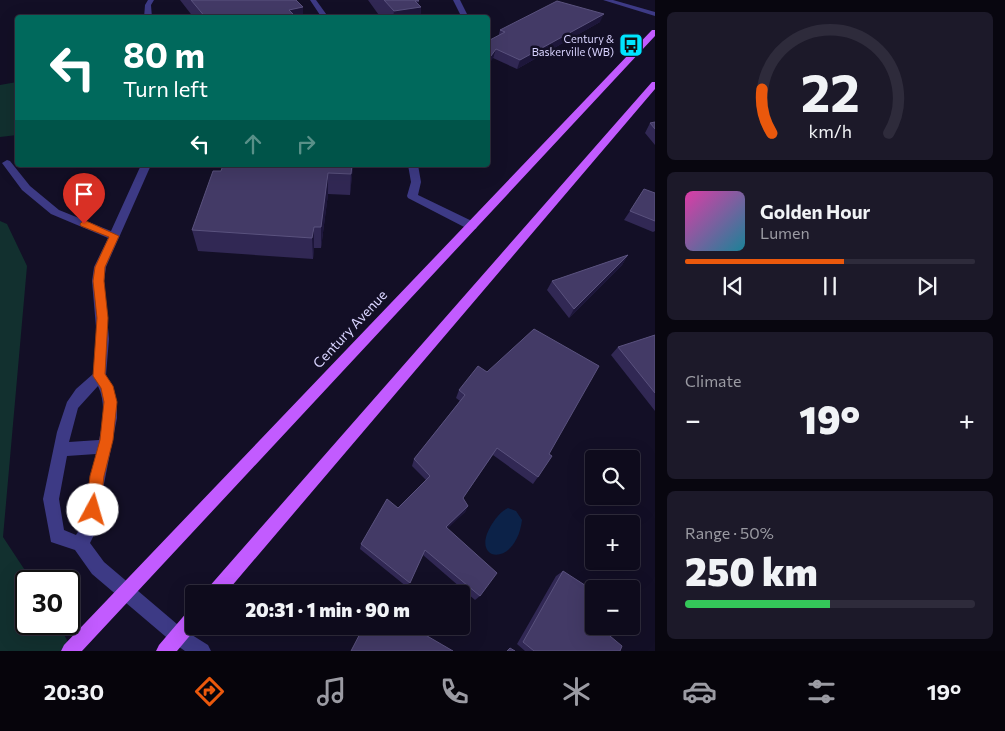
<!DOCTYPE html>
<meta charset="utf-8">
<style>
:root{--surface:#0e0b1c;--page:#1c1929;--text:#f1f3f6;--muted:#9b9ba3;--line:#2e2b3b;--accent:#ea580c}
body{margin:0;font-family:Commissioner,sans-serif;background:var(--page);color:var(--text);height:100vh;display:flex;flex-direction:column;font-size:19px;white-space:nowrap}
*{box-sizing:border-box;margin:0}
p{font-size:16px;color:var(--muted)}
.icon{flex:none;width:28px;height:28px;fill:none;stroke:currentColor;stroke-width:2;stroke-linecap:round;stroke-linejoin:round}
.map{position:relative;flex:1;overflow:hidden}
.drawer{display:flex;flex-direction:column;gap:12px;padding:12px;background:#08060f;width:350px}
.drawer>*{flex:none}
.top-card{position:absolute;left:15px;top:15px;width:475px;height:152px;border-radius:5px;box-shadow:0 5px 20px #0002,0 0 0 1px var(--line);background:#00695c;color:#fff;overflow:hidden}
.controls{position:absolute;left:585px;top:450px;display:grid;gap:10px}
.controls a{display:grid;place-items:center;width:55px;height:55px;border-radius:5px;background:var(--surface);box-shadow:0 5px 20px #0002,0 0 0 1px var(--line);font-size:25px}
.speed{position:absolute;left:15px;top:570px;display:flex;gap:10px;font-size:25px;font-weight:700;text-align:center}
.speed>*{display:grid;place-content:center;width:65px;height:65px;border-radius:50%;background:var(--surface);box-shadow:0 5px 20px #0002,0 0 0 1px var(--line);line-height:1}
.speed .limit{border:2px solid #111;border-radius:8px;background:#fff;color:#111}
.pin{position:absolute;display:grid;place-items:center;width:42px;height:42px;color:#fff;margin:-51px -21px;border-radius:50% 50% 50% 0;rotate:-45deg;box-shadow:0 0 5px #0007}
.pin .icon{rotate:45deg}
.me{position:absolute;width:55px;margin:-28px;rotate:6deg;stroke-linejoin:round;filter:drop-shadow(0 0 4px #0008)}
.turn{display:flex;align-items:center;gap:18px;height:105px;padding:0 25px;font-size:22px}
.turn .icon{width:65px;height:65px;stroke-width:2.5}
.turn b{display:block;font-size:35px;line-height:42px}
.lanes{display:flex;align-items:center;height:48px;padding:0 25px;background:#0003;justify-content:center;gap:25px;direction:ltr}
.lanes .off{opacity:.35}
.big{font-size:38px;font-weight:800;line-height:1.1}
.drawer .card{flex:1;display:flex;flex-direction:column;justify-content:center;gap:8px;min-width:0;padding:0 18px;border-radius:8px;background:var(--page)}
.drawer .dial{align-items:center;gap:0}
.dial svg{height:130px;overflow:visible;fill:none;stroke:var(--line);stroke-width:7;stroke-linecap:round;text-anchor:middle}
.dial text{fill:var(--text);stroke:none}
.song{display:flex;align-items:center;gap:15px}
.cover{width:60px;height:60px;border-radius:8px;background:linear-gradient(135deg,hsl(320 70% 55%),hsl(190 70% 35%))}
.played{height:5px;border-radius:2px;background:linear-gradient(90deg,var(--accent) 55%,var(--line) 55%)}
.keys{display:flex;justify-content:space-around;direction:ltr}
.heat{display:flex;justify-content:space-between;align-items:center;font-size:28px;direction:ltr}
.charge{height:8px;border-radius:4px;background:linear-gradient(90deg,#34c759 50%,var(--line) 0)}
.trip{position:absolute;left:185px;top:585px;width:285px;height:50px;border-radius:5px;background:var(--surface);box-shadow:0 5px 20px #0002,0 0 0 1px var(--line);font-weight:800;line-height:50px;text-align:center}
.tab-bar{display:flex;height:80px;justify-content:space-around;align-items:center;background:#06040b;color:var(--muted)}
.tab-bar .icon{width:35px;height:35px}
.tab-bar .active{color:var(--accent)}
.tab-bar b{font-size:22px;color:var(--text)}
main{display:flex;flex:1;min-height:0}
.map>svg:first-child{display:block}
.green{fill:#12302f}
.water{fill:#0c2248}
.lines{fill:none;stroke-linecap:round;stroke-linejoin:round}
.minor{fill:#3d3a85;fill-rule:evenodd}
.major{fill:#c25bff;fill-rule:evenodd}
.wall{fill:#312854}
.shaded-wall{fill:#1d163a}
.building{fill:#433a66;stroke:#5a527e}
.route{fill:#ea580c;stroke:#983908}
.labels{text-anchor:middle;stroke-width:5;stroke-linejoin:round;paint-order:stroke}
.far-poi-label{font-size:11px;fill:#d9d4ff;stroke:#130f26;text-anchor:end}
.street-label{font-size:14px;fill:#d9d4ff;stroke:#130f26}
</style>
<main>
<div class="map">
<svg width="655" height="651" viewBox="0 0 655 651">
<rect width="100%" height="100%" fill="#130f26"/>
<!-- green -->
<path class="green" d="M17,82V135L0,137V85Z
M0,221L7,224L27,266L3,537L32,581H26V624H58L72,649L70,651H0Z"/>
<!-- water -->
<path class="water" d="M508,508L516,511L522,520C516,569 468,562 492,524C497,517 500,512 508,508Z"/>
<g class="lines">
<!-- minor -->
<path class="minor" d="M148,0H154L151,5L152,18H144L145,5Z
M310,0H316L329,18H322Z
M453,0H460L469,18H462Z
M603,0H613L655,12V16Z
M7,160L10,161L30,186L59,210L111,231L141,165H151L106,267L104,281L109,339L106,375L113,389L117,403V418L102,494L101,521L90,543L104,562L184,630L208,645L211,651H185L172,642L92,574L75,550L51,542L43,499L57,432L67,402L76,389L93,374L97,339L92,281L94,267L108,238L51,214L22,190L2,163ZM98,386C106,402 103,423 99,440L69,442L78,408ZM96,454L86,494L85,521L76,535L64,530L59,499L67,456Z
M408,165H418L421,182L418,195L476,223L477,226L476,229H468L408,198L407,196L411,182Z"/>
<!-- major -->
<path class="major" d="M652,30H655V36L82,651H61L64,645Z
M652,82H655V89L225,594H205L208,588Z
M194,608V626H198L177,651H156L159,645L188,611Z"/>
</g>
<!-- wall -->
<path class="wall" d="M180,0H296L303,7V18H194Z
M368,0H418V4L421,7L420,18H381Z
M600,22L517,69L493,58L500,30Z
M655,122V145L645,133L650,123Z
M353,165L350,195L328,194L321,248H314L313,259L198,251L192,230L221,171Z
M655,193V231L653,232L624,220L630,211Z
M628,255L622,265L569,318L547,290L552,281Z
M655,335V411L611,355L618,347Z
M459,390L549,454L538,477L533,484L493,455L463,498L468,506L465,512L447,528L480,596L475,600L423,555L407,587L360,549L361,544L426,480L412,466L414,459L460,401L456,398Z
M563,571L590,620L620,651H525L517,644L556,576Z"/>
<!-- shaded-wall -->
<path class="shaded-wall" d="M415,1H419L418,8L421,7L420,18H393L394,11Z
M303,7V18H289V10Z
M604,14L600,22L517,69L520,60Z
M496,49L493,58L488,66V60Z
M352,165H353L350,195L351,174Z
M328,173V194L321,248V227Z
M314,227V248L313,259L312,238Z
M628,255L622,265L569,318L574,309Z
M468,506L465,512L443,533L446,527Z"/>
<!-- building -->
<path class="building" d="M191,0H296L303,7L289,10L297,18H206Z
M384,0H418L419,1H415L421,7L394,11Z
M557,1L604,14L520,60L496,49L488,60V41L505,32L500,30Z
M655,122V129L650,123Z
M223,165H352L351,174L328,173L321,227H314L312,238L192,230L213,171H221Z
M644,189L655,193V221L630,211Z
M628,255L574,309L552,281Z
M534,329L599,366L549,454L552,456L538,477L497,448L463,498L468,506L446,527L497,573L480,596L425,550L410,583L361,544L387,499L398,508L430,476L414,459L465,395L459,390L478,366L487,372Z
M655,335V393L618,347Z
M563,571L594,591V615L590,620L594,622V626H598L622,646L620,651H534L523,642Z
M364,626H410L453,651H351Z
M510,648L515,651H507Z"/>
<!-- route -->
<path class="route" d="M84,220L119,236L105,267L104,281L108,318L105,374L113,386L117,402L113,440L104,476L100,510L98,515L93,517L88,515L86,510L90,476L100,440L104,402L101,388L93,376L97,318L93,281L95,267L109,237L81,226L80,224Z"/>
<!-- icons -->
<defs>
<g id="bus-square" transform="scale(1.25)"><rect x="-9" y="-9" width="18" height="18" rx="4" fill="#00e5ff" stroke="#130f26"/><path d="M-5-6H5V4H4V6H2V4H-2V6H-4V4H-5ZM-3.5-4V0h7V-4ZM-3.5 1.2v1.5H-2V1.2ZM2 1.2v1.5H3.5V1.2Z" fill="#111"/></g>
</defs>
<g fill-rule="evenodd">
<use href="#bus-square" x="631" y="45"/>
</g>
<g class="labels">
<!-- far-poi labels -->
<g class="far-poi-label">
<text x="614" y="43">Century &amp;<tspan x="614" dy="13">Baskerville (WB)</tspan></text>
</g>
<!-- street labels -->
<g class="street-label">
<text transform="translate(350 329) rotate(-47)" y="5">Century Avenue</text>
</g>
</g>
</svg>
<div class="controls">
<a><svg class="icon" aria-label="search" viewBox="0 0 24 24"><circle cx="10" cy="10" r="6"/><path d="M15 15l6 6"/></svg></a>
<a>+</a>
<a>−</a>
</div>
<div class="speed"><div class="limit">30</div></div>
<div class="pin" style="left:84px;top:224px;background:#d93025"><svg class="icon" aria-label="arrive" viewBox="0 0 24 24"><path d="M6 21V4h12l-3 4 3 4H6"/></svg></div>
<svg class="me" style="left:93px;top:510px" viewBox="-20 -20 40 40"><circle r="19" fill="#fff"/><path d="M0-13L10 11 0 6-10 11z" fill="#ea580c"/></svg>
<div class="trip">20:31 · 1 min · 90 m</div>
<div class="top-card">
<div class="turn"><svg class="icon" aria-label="left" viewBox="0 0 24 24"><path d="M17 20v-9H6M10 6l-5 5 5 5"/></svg><div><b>80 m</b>Turn left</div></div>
<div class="lanes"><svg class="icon" aria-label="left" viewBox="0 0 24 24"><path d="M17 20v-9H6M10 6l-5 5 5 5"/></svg><svg class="icon off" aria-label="ahead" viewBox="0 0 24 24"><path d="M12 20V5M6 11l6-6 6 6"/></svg><svg class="icon off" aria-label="right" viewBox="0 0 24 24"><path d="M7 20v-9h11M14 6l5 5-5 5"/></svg></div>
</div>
</div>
<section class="drawer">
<div class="card dial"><svg viewBox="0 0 100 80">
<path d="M14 69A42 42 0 1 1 86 69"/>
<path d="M14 69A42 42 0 0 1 8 42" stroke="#ea580c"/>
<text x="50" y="56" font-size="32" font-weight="700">22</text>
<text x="50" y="72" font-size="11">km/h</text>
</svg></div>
<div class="card">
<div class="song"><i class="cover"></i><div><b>Golden Hour</b><p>Lumen</p></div></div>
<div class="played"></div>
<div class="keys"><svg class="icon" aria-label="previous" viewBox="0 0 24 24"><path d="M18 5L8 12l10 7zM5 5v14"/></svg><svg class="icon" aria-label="pause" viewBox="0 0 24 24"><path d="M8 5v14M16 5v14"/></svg><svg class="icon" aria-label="next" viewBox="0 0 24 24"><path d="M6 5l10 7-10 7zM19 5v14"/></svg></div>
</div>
<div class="card"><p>Climate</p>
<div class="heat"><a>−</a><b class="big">19°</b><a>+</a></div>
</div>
<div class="card"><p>Range · 50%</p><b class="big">250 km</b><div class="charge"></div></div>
</section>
</main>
<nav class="tab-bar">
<b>20:30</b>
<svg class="icon active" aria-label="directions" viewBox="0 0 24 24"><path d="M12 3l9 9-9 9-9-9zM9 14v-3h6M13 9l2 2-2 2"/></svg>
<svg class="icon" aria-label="music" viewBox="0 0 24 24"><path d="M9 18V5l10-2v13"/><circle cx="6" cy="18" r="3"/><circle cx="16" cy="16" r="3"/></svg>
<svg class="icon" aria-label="phone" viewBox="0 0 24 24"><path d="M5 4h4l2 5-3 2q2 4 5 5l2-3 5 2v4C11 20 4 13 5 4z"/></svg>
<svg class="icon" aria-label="climate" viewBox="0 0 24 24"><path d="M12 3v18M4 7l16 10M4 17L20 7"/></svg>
<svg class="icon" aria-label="car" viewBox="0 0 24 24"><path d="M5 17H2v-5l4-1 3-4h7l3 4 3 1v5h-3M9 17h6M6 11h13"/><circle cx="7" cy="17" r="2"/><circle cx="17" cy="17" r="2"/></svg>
<svg class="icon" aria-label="filters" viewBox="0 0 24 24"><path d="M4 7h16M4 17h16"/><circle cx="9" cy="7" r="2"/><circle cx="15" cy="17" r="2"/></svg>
<b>19°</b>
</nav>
